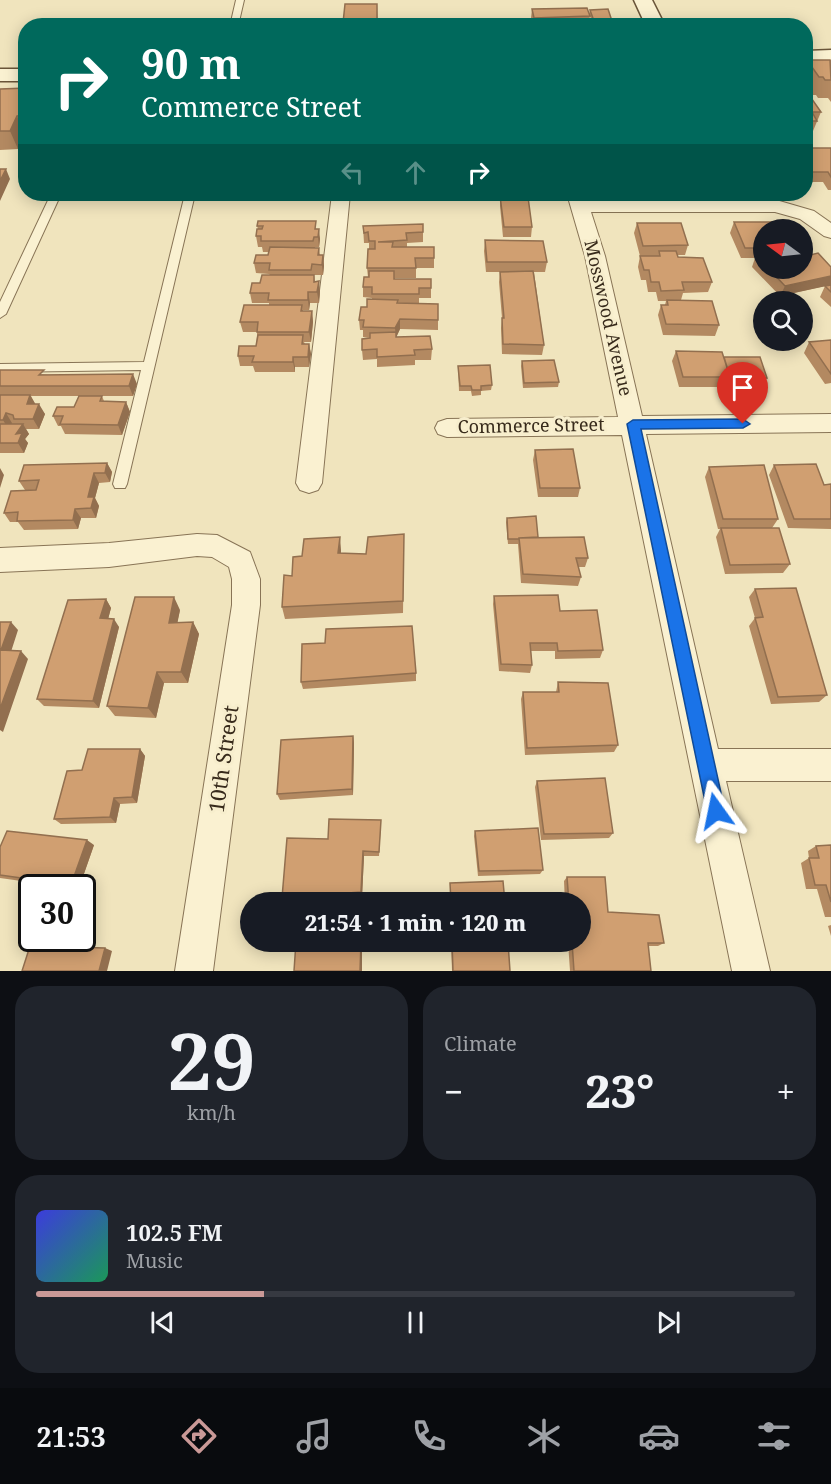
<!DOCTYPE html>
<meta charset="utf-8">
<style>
:root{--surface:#171b24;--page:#20242c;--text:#f1f3f6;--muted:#9ea1a6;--line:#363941;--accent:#ca9997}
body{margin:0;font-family:"Noto Serif",serif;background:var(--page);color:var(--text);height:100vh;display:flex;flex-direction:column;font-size:22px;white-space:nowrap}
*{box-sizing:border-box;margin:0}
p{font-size:20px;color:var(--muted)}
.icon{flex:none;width:33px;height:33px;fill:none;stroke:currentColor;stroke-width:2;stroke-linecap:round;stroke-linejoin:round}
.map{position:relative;height:971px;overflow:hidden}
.details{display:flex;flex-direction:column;gap:15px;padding:15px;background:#0d0f14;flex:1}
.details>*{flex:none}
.top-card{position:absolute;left:18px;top:18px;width:795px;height:183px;border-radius:24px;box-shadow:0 3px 15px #0003;background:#00695c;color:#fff;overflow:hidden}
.needle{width:39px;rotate:285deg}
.tools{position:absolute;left:753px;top:219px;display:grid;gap:12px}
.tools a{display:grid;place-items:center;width:60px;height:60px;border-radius:50%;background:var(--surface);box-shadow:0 3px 15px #0003;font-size:30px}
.speed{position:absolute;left:18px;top:874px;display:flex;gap:12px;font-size:30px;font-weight:700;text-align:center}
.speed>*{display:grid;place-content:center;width:78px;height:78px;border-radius:50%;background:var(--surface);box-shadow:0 3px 15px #0003;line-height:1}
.speed .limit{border:3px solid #111;border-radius:9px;background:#fff;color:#111}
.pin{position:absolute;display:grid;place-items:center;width:51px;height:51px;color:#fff;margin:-62px -26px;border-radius:50% 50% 50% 0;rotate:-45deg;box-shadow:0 0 6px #0007}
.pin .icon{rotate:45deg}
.me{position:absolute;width:66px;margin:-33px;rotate:348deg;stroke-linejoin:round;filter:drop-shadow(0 0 4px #0008)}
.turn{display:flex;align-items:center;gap:21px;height:126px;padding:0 24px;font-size:27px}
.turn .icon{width:78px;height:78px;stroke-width:2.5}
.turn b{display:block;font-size:42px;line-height:51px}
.lanes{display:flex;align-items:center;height:57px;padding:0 24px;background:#0003;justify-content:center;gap:30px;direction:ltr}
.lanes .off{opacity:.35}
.big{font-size:45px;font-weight:800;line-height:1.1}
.details .tile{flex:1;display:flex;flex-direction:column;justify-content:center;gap:9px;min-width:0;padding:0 21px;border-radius:24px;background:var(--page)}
.details .dial{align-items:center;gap:0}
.dial b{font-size:78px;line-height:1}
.song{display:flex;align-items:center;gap:18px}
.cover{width:72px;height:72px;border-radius:9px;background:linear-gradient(135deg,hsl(240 70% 55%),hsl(150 70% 35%))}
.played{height:6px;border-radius:3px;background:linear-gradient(90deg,var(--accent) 30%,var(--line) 30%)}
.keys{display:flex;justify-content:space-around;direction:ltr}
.heat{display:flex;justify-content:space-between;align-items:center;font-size:33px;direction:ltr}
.details .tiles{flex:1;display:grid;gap:15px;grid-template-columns:1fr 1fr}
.tile:last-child{grid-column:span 2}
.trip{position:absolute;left:240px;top:892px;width:351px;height:60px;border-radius:30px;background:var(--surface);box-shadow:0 3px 15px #0003;font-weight:800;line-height:60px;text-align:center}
.tabs{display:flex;height:96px;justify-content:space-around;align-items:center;background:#090b0e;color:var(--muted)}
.tabs .icon{width:42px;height:42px}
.tabs .active{color:var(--accent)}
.tabs b{font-size:27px;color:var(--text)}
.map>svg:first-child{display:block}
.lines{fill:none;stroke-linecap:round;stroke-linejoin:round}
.lane-casing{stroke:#887456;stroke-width:2}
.street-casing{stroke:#887456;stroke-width:2}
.secondary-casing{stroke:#6a5539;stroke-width:3}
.lane{fill:#faf1d1;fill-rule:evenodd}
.street{fill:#faf1d1;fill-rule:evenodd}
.secondary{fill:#faf1d1;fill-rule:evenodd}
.wall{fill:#b38961}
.shaded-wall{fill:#926f4f}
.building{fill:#d09f71;stroke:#926f4f;stroke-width:1.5}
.route{fill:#1a73e8;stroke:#114b97;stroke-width:1.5}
.labels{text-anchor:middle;stroke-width:6;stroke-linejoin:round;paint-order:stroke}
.street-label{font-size:18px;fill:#372a1b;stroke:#f7eecd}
.near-street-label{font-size:21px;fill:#372a1b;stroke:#f7eecd}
</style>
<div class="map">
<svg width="831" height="971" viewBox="0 0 831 971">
<rect width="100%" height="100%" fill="#f0e4bd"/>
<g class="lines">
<!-- lane casing -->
<g class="lane-casing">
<path id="lane" d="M236,0H244L238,26H230Z
M51,194H61L6,314L0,318V302Z
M185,194H195L127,484L125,488H115L113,484L141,370L0,372V364L144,362Z"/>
</g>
<!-- street casing -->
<g class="street-casing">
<path id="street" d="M332,194H350L322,483L318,490L309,493L300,490L296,483Z
M567,194H585L587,200H776L814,211L831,223V238L824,236L800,219L775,212H591L605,256L642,416L831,414V432L646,434L718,749H831V781H726L770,971H732L622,435L447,437L438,434L435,428L438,422L447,419L618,417L585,256Z
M197,534L217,535L250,552L260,579V605L213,971H175L232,605V579L229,567L212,557L197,556L109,567L0,572V548L109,543Z"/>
</g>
<!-- secondary casing -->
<g class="secondary-casing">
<path id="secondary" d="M634,0H652L665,26H646Z
M831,50V62L806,63V51Z
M0,69H26V81H0Z"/>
</g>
<!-- lane -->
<use href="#lane" class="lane"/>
<!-- street -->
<use href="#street" class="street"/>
<!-- secondary -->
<use href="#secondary" class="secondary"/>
</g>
<!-- wall -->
<path class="wall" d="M377,4L378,26H343V23Z
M532,9L589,14L590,10L612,21L611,25L593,26L590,16L588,26H533L531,18Z
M807,60H831V102L828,98H818L816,95H812L806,85V65Z
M26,88V134L18,149L0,150V89Z
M806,92L821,112L813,131H806Z
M806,148H831V190H828L823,182H806Z
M500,196L532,227L531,237H503L500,206Z
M734,222L764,230V268H802L831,267V307L820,297L825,286L780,296L752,267L755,258H741L730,233Z
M637,223L688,245L685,255H677L678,257L712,282L708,292L683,293L681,300L719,325L715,336L663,335L658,315L661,305H665L666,301H658L656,292H648L646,280H641L638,267L640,256L634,233Z
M257,226L317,229L320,239L319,247H315V248H319L320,255H323L324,266L323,275H314L315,282L320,291L319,303H310L309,310H303V311H312L313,322L311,342H304L305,344H309L311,354L309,367H295V372H255L253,366H240L238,356L256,346L257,335V332H243L240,322L269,305V303H252L250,293L270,275L269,274L256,273L254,263L268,255L269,252H263L262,247H258L256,236L258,229Z
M363,226L423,232V242L407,243V247H434V268H416V278H395V279H431V298H419V304H438V330L400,329L396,337L432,349L431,360H415V365L377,367V359L363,360L362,350L370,338L363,337V330H360L359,320L372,299V298L363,297V287L368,277L367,268L369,249V243H364Z
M485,240L547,262L545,272H534L544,345L542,355L502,354L501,328L502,318L499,282L500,272H504H486L484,251Z
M831,340V383L825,384L804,353L809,342Z
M676,351L724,357L767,378L764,383L727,384L725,387H679L672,361Z
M522,361L559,382L558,387L523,388L521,366Z
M458,366L492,385L491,390L481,391V395L472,396L471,391H459Z
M0,370L137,384L133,396H102L104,401L126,402L130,412L122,435L65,434L61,426H58L53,416L74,407L79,396H31L35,404L45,414L39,429H26L29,434L25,439L28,443L24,453H0Z
M535,450L580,488L578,497H538L533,460Z
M107,463L112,472L110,482L99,483L95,498L99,506L96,518H81L78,529L24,530L18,522H10L4,513L25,490L19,481Z
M774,465L824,485L831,484V529L788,528L769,475Z
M709,467L778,519L772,528L790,564L783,573L725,574L716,537L720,529H718L705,477Z
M507,518L538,537L588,558L585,567H578L581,577L578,586L521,583L518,544H508L506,522Z
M404,534L403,613L285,619L282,607L292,576L341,550V553L366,554Z
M755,589L827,695L819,702L771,704L749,626L755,618L749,597Z
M494,596L560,611L603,650L600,658L555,659V651H531L532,665L530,673L499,671L493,604Z
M106,599L111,608L108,619L119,627L99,708L44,706L37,699Z
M180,610L177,623L193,622L199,634L188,683H164L156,718L115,716L107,706Z
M325,643L416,673V681L303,689L301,682Z
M558,682L618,745L614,752L525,755L521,699L523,692H556Z
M353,736L354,743L353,795L280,800L277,794Z
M140,749L145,756L137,803L120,804L116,823L61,824L54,819L82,770Z
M537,781L613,833L609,838L541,840L535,787Z
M381,825L379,856H364L362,897L285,902L282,898L328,839Z
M475,831L543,870L540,874L478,876L474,836Z
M94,845L79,888H71L0,878V847Z
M831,845V917H825L817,889H806L801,863L809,858L808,851L816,846Z
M567,877L608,912L664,943L658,946H648L651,971H570L568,942H580V903H565L564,881Z
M831,925V936L828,926Z
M451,942H508L510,971H452Z"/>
<!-- shaded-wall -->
<path class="shaded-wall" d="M17,116L25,134L18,149L10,131Z
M6,169L10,179L0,201V181Z
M319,229L320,239L319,247L318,237Z
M323,255L324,266L323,275L322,265Z
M831,276V285L780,296L785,286Z
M319,281L320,291L319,303L317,292Z
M308,292L310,303L309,310L308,300Z
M312,311L313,322L311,342L309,332Z
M400,319V329L396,338L395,328Z
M309,344L311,354L309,367L308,357Z
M293,357L295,367V372L293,362Z
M133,374L137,384L133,396L129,386Z
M30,395L36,405L27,404Z
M126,402L130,412L122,435L118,425Z
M39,404L45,414L39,429L33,419Z
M6,413L12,423L9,430L3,420Z
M23,424L29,434L25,439L28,443L24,453L18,443L16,434Z
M107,463L112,472L110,482L105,473Z
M0,468L4,475L0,488Z
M94,473L99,483L95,498L99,506L96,518L91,508L88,497Z
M75,509L81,518L78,529L73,520Z
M340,537L341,550L340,566L338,553Z
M174,597L180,610L175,635L169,623Z
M106,599L111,608L106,627L100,618Z
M114,619L119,627L99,708L93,701Z
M11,622L18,630L9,658L1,650Z
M193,622L199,634L188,683L181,672Z
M21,651L28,659L3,732L0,730V709Z
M157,672L164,683L156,718L148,708Z
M353,736L354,743L353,795L352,789Z
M140,749L145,756L137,803L132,797Z
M114,798L120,804L116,823L110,817Z
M87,840L94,845L79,888H77L71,885Z
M363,851L364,856L362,897L361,892Z
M361,942H362V971H360Z
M105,948L112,951L107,971H99Z"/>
<!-- building -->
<path class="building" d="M345,4H377V22L343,23Z
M587,8L590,16L534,18L532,9Z
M608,9L612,21H594L590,10Z
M807,60H830L831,80H825L823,77H819Z
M26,88V115L17,116L10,131H0V89Z
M806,92H807L821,112H812L817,121H806Z
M806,148H831V177L828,172H806Z
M0,169H6L0,181Z
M500,196L528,197L532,227H504Z
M258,221H316L315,229H319L318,237H314L313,241H261V236H256L257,229H262L263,226H257Z
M734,222H773L776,230H764V248H745Z
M637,223H681L688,245L643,246Z
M423,224V232L406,233L407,240L378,242H393L392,247H434V258H415L416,268H367L368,249H375V241H369L368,232L364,233L363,226Z
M485,240L543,241L547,262H487Z
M270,247L319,248L318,255H323L322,265L312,264L311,270H269L270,263H254L256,255H268Z
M659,251H676L678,257L703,258L712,282H682L684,290L661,291L659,282H651L649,270H644L640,256H660Z
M818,253L831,267V276L785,286L768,268H802V257Z
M764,255V264L756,256Z
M369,271H394V279H431V288H419V294H372V287H363L364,277H369Z
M533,271L544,345L503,344L502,318H504L500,272Z
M262,275H314V282L319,281L317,292H308V300H268L269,293H250L252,283H260Z
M831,285V292L825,286Z
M367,299L398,300L397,303L438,304V320L400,319L395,328L363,327L364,320H359L361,307H367Z
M667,300L712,301L719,325L666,324L661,305H668Z
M244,305H302L301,311H312L309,332H257L258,322H240Z
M396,332V337L430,336L432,349L414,350L415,355L377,357V349L362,350V339L370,338V333Z
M258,335H303L302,344H309L308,357H293V362H252L254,356H238L239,346H256Z
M831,340V374L809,342Z
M676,351L722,352L730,377H683Z
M724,357H760L767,378H729V377H730Z
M554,360L559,382L524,383L522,361Z
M490,365L492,385L481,386V390H472L471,386H460L458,366Z
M0,370H44L39,375L133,374L129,386H0Z
M0,395H30L27,404H39L33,419H14L13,415L6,413L3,420H0Z
M79,396H102L100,401L126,402L118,425L60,424L63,416H53L57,407H74Z
M0,424H23L16,434L22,433L18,443H0Z
M573,449L580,488H540L535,450Z
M107,463L105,473H94L88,497H94L91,508L75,509L73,520L17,521L18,512L4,513L11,491L36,490L39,480L19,481L24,465Z
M816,464L824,485L831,484V519H794L774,465Z
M764,465L778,519H723L709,467Z
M536,516L538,537L519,538V539H508L507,518Z
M721,528H779L790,564L730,565Z
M404,534L403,601L282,607L284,575L292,576L293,557L302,556L304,539L340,537L338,553L366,554L368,537Z
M584,537L588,558H576L581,577L523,574L519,538Z
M796,588L827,695L778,697L755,618L763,617L755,589Z
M558,595L560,611L597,610L603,650L558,651L557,643H530L532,665L501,664L494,596Z
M135,597H174L169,623L193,622L181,672H157L148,708L107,706Z
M106,599L100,618L114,619L93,701L37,699L68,600Z
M0,622H11L1,650L21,651L0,709Z
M412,626L416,673L301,682L302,644L325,643L326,629Z
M558,682L608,683L618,745L527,748L523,692H559Z
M353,736L352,789L277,794L281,740Z
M88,749H140L132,797L114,798L110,817L54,819L67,771L82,770Z
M605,778L613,833L544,834L537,781Z
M329,819L381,820L379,852L363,851L361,892L282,898L287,838L328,839Z
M538,828L543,870L479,871L475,831Z
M7,831L87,840L71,885L0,875V847Z
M831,845V902L826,885H815L809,858H819L816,846Z
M567,877H605L608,912L659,915L664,943H648L651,971H574L572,942H580V903H569Z
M503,881L505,903H451L450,883Z
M296,942H361L360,971H294Z
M452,942H508L510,971H453Z
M30,946L105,948L99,971H22Z"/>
<!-- route -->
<path class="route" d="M743,419L750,424L743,428L641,429L725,811L723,817L716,820L710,817L707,811L627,424L633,420Z"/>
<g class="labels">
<!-- street labels -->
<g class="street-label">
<text transform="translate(608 318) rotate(77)" y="6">Mosswood Avenue</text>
<text transform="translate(531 426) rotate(-1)" y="6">Commerce Street</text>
</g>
<!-- near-street labels -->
<g class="near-street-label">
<text transform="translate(224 759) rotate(-82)" y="7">10th Street</text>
</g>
</g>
</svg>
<div class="tools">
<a><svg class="needle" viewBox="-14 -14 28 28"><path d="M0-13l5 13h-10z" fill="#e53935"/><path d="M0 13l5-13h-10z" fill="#9ea1a6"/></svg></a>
<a><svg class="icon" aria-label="search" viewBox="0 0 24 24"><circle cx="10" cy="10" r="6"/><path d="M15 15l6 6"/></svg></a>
</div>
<div class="speed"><div class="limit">30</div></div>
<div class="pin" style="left:743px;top:424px;background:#d93025"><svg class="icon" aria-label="arrive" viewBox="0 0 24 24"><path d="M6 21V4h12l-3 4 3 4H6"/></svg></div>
<svg class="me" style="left:716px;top:811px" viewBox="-20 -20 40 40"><path d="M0-17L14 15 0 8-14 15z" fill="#1a73e8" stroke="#fff" stroke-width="4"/></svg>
<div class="trip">21:54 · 1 min · 120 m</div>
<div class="top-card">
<div class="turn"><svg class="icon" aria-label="right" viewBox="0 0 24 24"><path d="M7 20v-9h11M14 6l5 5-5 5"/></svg><div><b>90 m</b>Commerce Street</div></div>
<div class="lanes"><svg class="icon off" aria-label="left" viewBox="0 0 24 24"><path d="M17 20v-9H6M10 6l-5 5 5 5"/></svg><svg class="icon off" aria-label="ahead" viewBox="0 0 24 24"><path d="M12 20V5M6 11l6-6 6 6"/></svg><svg class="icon" aria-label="right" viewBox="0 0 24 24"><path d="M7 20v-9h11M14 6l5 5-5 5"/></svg></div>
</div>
</div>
<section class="details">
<div class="tiles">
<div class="tile dial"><b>29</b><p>km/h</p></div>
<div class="tile"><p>Climate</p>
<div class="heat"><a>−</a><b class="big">23°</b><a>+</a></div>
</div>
<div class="tile">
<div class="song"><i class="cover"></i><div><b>102.5 FM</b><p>Music</p></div></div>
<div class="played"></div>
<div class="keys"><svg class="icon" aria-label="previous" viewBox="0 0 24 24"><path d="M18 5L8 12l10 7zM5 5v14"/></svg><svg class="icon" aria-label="pause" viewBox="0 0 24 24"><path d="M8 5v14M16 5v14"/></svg><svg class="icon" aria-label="next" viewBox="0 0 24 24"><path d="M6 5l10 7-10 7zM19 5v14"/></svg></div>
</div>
</div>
</section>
<nav class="tabs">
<b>21:53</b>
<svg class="icon active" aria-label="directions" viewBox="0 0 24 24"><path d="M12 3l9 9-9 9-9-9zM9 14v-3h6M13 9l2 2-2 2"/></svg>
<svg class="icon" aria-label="music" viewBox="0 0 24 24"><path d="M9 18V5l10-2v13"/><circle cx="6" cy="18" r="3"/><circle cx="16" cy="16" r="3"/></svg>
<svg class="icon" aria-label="phone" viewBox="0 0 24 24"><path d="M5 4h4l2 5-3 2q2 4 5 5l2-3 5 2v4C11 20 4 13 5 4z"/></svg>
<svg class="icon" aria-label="climate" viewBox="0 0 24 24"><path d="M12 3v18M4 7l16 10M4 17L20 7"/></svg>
<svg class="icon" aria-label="car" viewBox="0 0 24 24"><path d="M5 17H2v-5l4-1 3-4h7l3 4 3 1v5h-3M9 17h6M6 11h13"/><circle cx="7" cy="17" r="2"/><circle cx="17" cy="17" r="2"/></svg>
<svg class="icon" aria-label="filters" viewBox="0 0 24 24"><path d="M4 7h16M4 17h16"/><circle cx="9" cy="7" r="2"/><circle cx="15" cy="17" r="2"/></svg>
</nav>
